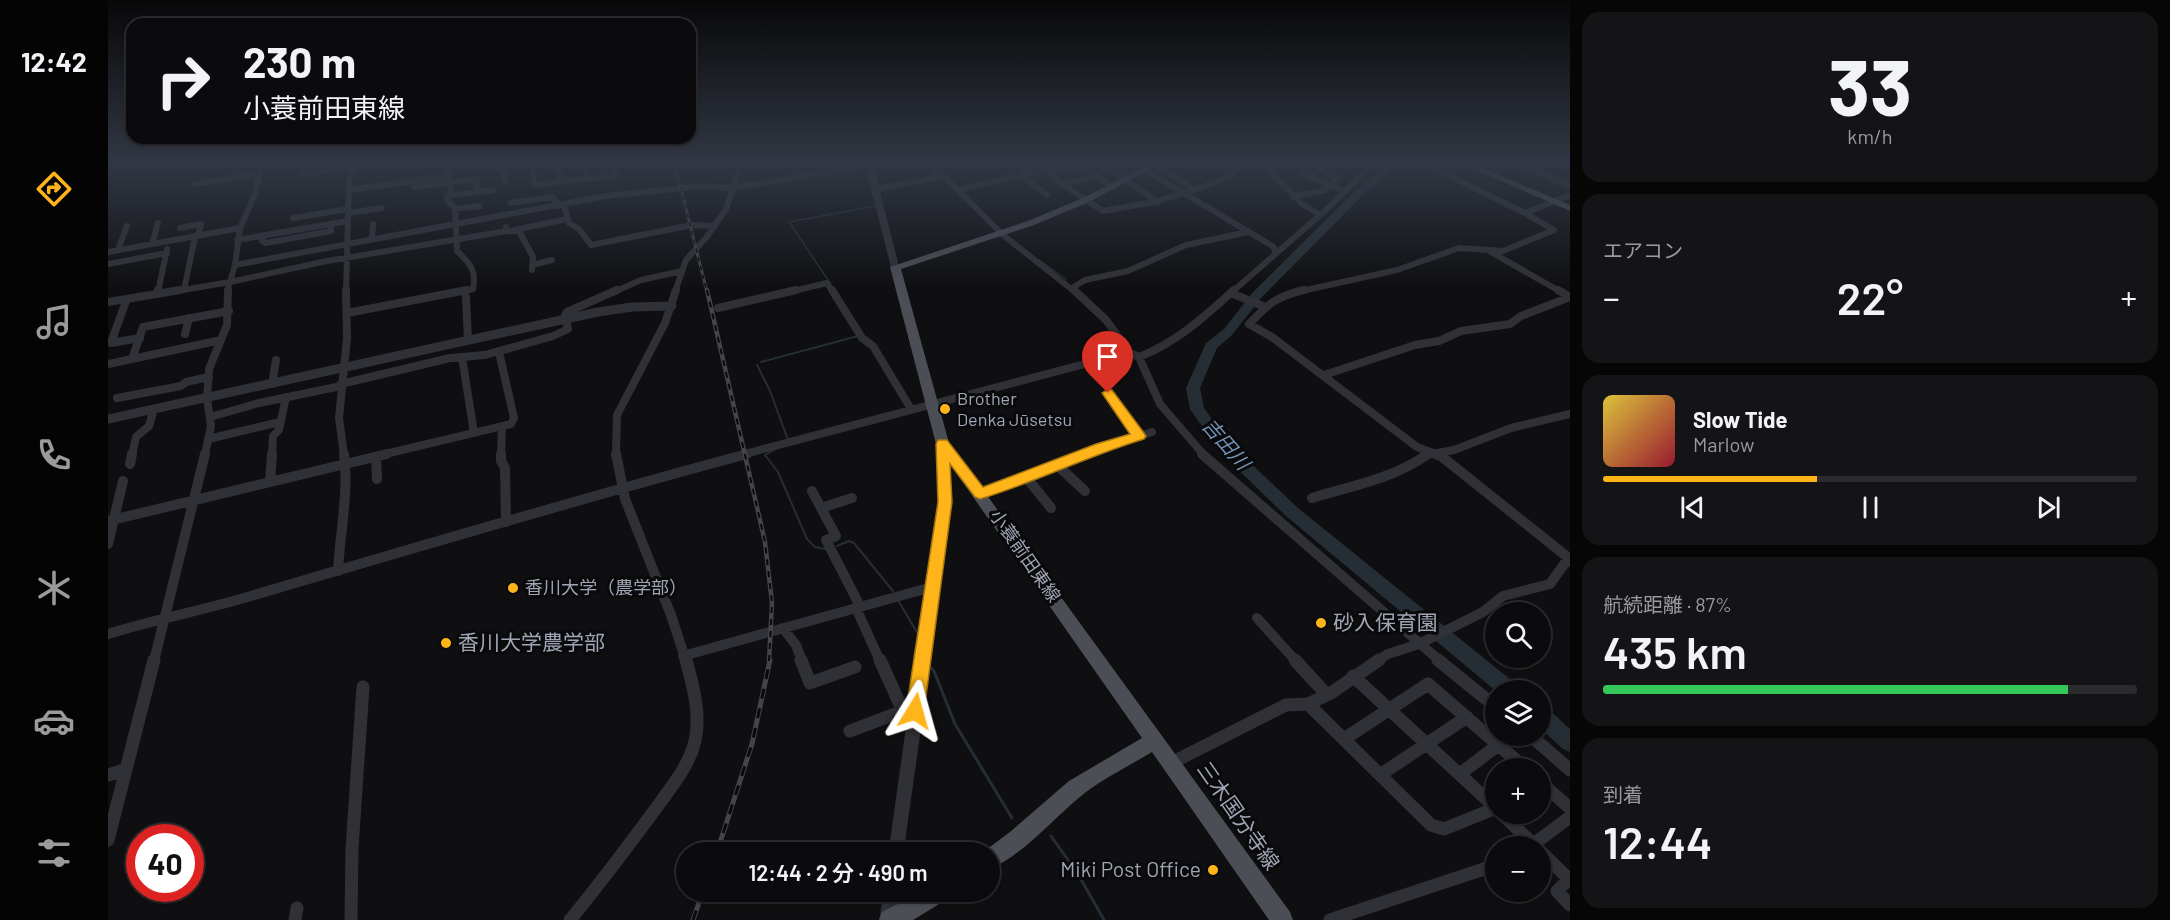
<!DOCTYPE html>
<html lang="ja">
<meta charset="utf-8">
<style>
:root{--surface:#0b0b0d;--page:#141416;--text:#f1f3f6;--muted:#9a9b9d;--line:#2b2b2e;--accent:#ffb519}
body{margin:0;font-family:Barlow,"Noto Sans JP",sans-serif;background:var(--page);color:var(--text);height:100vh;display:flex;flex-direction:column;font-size:22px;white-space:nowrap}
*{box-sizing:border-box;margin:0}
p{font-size:20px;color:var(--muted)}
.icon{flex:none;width:33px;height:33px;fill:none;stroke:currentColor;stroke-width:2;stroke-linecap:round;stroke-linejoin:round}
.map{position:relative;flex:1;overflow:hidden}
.panel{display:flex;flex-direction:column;gap:12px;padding:12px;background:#060607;width:600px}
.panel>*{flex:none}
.hud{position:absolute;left:18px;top:18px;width:570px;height:126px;border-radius:18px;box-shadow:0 2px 4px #0004,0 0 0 2px var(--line);background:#0b0b0d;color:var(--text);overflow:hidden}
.buttons{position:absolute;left:1377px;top:602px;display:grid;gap:12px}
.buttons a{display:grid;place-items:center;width:66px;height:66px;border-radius:50%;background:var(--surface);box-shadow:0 2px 4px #0004,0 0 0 2px var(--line);font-size:30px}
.speed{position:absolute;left:18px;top:824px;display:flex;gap:12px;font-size:30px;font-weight:700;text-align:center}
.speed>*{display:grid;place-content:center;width:78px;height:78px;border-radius:50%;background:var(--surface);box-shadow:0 2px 4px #0004,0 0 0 2px var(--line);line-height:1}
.speed .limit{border:9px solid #d22;background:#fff;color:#111}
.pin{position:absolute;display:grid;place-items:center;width:51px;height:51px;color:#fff;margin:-62px -26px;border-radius:50% 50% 50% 0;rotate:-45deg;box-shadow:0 0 6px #0007}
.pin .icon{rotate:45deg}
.me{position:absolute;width:66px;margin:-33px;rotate:8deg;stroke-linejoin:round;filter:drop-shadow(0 0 4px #0008)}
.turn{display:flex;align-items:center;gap:21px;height:126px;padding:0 18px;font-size:27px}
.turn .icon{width:78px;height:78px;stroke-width:2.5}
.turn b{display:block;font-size:42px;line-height:51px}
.big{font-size:45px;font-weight:600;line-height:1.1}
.panel .widget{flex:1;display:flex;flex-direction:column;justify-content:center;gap:9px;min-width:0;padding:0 21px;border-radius:18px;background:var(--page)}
.panel .dial{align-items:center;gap:0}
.dial b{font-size:78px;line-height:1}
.song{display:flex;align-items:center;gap:18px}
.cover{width:72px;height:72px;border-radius:9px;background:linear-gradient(135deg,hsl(50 70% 55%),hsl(350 70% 35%))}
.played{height:6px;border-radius:3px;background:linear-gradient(90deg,var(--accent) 40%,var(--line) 40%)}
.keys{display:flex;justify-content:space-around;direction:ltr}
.heat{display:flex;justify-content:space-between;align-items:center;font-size:33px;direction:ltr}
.charge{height:9px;border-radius:4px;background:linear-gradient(90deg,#34c759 87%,var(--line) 0)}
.trip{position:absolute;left:568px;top:842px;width:324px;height:60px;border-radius:30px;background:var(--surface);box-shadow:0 2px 4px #0004,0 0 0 2px var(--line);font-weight:600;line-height:60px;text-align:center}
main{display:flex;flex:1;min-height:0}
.menu{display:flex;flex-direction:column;width:108px;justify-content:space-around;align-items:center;background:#040405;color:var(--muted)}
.menu .icon{width:42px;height:42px}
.menu .current{color:var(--accent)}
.menu b{font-size:27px;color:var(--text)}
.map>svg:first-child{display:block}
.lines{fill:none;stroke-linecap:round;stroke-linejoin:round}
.stream-far2{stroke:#252e35;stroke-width:1.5}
.stream-far1{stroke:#252e35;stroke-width:2}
.stream{stroke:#252e35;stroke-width:3}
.river{fill:#252e35;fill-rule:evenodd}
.minor-far3{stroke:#303136;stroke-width:6}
.minor-far2{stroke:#303136;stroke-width:8}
.minor-far1{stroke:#303136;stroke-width:10}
.minor{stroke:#303136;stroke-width:13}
.tertiary-far3{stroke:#303136;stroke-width:8}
.tertiary-far2{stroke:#303136;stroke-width:9}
.tertiary-far1{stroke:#303136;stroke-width:12}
.tertiary{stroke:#303136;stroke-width:15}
.primary{fill:#4c4e56;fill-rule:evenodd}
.rail-far2-casing{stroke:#43454b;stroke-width:3}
.rail-far1-casing{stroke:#43454b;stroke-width:4.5}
.rail-casing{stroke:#43454b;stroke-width:5}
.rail-far2{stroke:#0a0a0c;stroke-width:1.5;stroke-dasharray:4.5;stroke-linecap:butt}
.rail-far1{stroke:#0a0a0c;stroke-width:2;stroke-dasharray:6;stroke-linecap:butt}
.rail{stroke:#0a0a0c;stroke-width:3;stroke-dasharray:10;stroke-linecap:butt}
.route{fill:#ffb519;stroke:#a67610;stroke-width:1.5}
.poi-dot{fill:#ffb519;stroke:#0a0a0c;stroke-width:2}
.labels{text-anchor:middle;stroke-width:6;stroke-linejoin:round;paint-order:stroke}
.poi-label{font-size:18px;fill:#9fa5b3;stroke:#0a0a0c;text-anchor:start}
.street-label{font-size:18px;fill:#9fa5b3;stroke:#0a0a0c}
.water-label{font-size:20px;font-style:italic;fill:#7293b3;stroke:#0a0a0c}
.near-poi-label{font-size:21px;fill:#9fa5b3;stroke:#0a0a0c;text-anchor:start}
.near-street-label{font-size:21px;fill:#9fa5b3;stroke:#0a0a0c}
</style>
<main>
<nav class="menu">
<b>12:42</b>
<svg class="icon current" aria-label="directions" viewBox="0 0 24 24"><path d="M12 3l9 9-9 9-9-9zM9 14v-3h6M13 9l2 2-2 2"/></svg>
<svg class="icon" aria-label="music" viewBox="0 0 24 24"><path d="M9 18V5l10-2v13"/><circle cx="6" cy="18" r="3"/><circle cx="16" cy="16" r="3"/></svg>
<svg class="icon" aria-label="phone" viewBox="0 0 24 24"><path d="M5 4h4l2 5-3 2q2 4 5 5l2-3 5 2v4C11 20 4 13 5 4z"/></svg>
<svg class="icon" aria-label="climate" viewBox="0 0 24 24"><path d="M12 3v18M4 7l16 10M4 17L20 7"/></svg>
<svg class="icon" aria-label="car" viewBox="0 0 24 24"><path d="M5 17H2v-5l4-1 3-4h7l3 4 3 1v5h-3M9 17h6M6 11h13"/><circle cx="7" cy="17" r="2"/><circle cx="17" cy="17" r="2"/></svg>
<svg class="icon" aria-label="filters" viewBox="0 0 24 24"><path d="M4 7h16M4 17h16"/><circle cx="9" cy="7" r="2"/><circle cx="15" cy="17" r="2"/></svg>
</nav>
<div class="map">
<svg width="1462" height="920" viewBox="0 0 1462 920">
<rect width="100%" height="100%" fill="#0f0f11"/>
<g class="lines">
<!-- stream-far2 -->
<path class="stream-far2" d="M931,260L958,279
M722,283L681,222L768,206"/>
<!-- stream-far1 -->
<path class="stream-far1" d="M653,362L750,336
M649,365L662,391L680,440
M666,450L657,455L670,472L699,539L707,547L717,549
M729,546L741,541L746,543L785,591
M791,602L810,634L806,658"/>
<!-- stream -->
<path class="stream" d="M821,666L826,671L847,724L904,818
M943,836L970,874L996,920"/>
<!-- river -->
<path class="river" d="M1284,161H1295L1257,193L1153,298L1124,335L1109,348L1092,388L1096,408L1121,443L1190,508L1408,684L1411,690L1388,691L1178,516L1111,451L1082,409L1078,388L1098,343L1116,329L1145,292L1249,189Z
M1432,706L1439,708L1462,729V752L1455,749L1432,728Z"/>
<!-- minor-far3 -->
<path class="minor-far3" d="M337,161L343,190L339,199L347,209L349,251C362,263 369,271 365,289L351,292
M390,161L391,170L396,173L397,182
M423,161L427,185L454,181
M446,161L454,181L508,176L502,161
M474,161L481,179
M821,161L895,235L967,292
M905,161L921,174
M927,161L954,184L995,211L1047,202L1086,190L1124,176L1130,166L1140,161
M1152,161L1193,203L1212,215
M1310,161L1417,213L1446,230
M196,162L195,175L244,167
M72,164L93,161
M196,164L215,161
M1047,164L1086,190
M338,165L366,161
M1037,170L1166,247L1167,253
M936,171L913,175L939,195
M939,173L995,164L1018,180
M984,173L1005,187
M1195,173L1237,192
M1018,180L1049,202
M87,184L150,174
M954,184L990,176
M306,187L369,179L368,192
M768,189L836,176
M241,190L341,176
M850,190L913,175
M339,196L385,190
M1185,197L1216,190L1229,179L1214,170L1198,174
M402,203L445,197L450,206
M456,205L461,223L471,229L483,245L584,225L607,226
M347,209L371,206
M240,213L274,208
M1417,213L1462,195
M185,218L240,209
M398,227L399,231H411L425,257L424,270
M72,228L93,224L90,236
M406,230L459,219
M154,236V241L158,243L223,231V224
M264,239L265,224
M129,240L240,221
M44,244L50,223
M10,250L19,226
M0,252L132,228
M1383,252L1453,292
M0,264L59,253
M127,265L498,196L595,186L616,188L644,185L786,161
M424,265L444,260
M964,288L977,280L1020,271L1078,245L1140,232
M76,290L87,237
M50,292L59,249
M63,292L122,282L219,261L399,231
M119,292L127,265L132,228L147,194L154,161
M238,292L241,183L246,161
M506,292L533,280L574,271
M567,292L578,260L598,238L618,209L634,161
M681,292L719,283L725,292
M1124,292L1218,210L1267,161
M1189,292L1289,270L1351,248L1395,251L1446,230"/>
<!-- minor-far2 -->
<path class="minor-far2" d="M724,290L754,338L765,346L803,409
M966,290L998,320L1022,353
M1196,290C1169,296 1160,304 1141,324L1164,337L1309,447L1331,455
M1450,290L1462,297
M1123,293L1157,307
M49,294L50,290
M358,297L360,340
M18,301L3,343L32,338
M0,302L72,290
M610,308L688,290
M239,313L359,290
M77,334L81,318
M354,357L366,433
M1031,357L1052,404L1096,455
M24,359L35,327L121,311
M0,364L113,340
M1216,375L1307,345L1331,341L1353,331L1402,324L1413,316L1462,297
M164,384L168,360
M233,384L342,358L377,355L445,336L460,329L457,315L459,312L509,290
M1000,393L1031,436
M9,398L73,386L78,382L101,377
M102,417L151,403L233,386
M100,439L172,422
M24,455L28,437L41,426L46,409
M97,455L103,426L99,398L101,369L119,325L120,290
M164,455L165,436L171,430L178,397
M236,455L231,418L239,338L238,290
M273,455L403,424L406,418L391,352
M393,455L394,428
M508,455L509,415L557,323L568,290
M633,455L973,365L1022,353L1031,357C1069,342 1096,317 1126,290
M976,455L1044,432
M1318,455L1346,450L1403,428L1462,414"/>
<!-- minor-far1 -->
<path class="minor-far1" d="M393,454V461L397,468L398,522
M508,454L517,499L563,615L578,661
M1094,454L1332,661
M1327,454L1333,456L1462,559
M268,457L269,479
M22,464L24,454
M950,466L977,491
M918,477L943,508
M162,482L164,454
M704,491L728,536L718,540L752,606
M872,493L980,454
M1204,498C1243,486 1287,478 1320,454
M713,508L744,498
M0,521L279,454
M0,544L15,481
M230,571C232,532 241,493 236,454
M748,608L772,661
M1149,618L1188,661
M675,628L688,645L694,661
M0,634C45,620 91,611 136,598C303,549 470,499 639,454
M575,656L824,587
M46,661L97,454
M1269,661L1280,654L1311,644L1375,612L1395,596L1442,584L1457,563L1462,561"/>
<!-- minor -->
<path class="minor" d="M693,660L702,683L747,667
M1187,660L1219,695
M1330,660L1388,707
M1245,676L1388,808
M1200,704L1323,825L1336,829L1388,808
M742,731L795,711L772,660
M1422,735L1462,770
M1236,739L1320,684L1417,768
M1063,763L1178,705L1200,704L1223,693L1271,660
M1352,774L1390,745
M0,775L16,770
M1272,775L1359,717
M1432,782L1462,808
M1393,813L1427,846
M0,840L46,660
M1423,846L1462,817
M1432,851L1461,879
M1462,878L1449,891L1462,905
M187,920L189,908
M243,920L244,848L255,687
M462,920C494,881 524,841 554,800C567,782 582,763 587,741C593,715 585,685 578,660
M1222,920L1388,865"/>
<!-- tertiary-far3 -->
<path class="tertiary-far3" d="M760,161L787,267
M1403,161L1462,185"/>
<!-- tertiary-far2 -->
<path class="tertiary-far2" d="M0,419L490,312L524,307L564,306
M835,444V455"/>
<!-- tertiary-far1 -->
<path class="tertiary-far1" d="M815,661L837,502L835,454"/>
<!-- tertiary -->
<path class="tertiary" d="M788,852L815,660
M779,920L783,891"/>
<!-- primary -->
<path class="primary" d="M1047,161H1057L981,202L926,225L793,269L841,443L1182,912L1185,920H1161L1044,752C1021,766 994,779 973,796C945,819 915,855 882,869V852H875L902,832L961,781L1034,738L828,444L782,267L920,221L975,198Z
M1347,161H1358L1462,205V211Z
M815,891H844L841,898L805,920H771L774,912Z"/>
<!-- rail-far2 casing -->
<g class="rail-far2-casing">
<path id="rail-far2" d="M566,161L599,292"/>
</g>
<!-- rail-far1 casing -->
<g class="rail-far1-casing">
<path id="rail-far1" d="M599,290L657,542L664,603L661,661"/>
</g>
<!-- rail casing -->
<g class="rail-casing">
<path id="rail" d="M609,852L644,744L662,660
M585,920L595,891"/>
</g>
<!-- rail-far2 -->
<use href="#rail-far2" class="rail-far2"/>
<!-- rail-far1 -->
<use href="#rail-far1" class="rail-far1"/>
<!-- rail -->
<use href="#rail" class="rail"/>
</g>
<!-- sky -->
<linearGradient id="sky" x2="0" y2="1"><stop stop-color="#080809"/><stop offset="0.56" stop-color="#313743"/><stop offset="1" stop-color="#313743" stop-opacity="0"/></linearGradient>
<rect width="1462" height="290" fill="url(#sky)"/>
<!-- route -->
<path class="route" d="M1000,389L1004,390L1036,433L1038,436L1036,439C980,456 928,482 872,499L867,497L842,464L844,502L816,711L813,717L807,720L801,717L798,711L830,502L828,444L830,440H839L875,487L988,444L1022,434L994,393Z"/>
<!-- markers -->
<g class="poi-dot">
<circle cx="837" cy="409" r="6"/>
<circle cx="405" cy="588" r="6"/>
<circle cx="1213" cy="623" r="6"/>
<circle cx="338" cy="643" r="6"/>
<circle cx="1105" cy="870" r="6"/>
</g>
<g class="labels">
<!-- poi labels -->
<g class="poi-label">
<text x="849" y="405">Brother<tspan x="849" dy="21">Denka Jūsetsu</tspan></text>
<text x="417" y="594">香川大学（農学部）</text>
</g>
<!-- street labels -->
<g class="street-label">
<text transform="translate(917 556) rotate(55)" y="6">小蓑前田東線</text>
</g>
<!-- water labels -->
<g class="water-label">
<text transform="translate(1118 444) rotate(49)" y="7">吉田川</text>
</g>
<!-- near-poi labels -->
<g class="near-poi-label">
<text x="1225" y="630">砂入保育園</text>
<text x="350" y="650">香川大学農学部</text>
<text x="1093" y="877" text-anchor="end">Miki Post Office</text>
</g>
<!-- near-street labels -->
<g class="near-street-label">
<text transform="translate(1130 816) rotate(55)" y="7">三木国分寺線</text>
</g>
</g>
</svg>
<div class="buttons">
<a><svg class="icon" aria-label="search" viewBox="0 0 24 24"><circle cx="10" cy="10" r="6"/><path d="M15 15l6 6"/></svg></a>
<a><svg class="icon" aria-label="layers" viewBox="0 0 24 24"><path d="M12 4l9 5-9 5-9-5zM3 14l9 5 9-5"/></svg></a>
<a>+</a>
<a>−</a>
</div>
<div class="speed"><div class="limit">40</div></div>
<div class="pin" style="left:1000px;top:393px;background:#d93025"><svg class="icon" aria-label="arrive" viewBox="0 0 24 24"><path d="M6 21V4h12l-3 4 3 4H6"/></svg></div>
<svg class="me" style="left:807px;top:711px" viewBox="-20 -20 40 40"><path d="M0-17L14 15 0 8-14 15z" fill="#ffb519" stroke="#fff" stroke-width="4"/></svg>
<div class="trip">12:44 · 2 分 · 490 m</div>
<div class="hud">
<div class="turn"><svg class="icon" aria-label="right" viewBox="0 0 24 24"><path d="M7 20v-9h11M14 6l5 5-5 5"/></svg><div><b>230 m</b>小蓑前田東線</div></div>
</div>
</div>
<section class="panel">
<div class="widget dial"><b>33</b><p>km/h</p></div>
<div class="widget"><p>エアコン</p>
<div class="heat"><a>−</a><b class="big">22°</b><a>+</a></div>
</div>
<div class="widget">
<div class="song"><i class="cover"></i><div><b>Slow Tide</b><p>Marlow</p></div></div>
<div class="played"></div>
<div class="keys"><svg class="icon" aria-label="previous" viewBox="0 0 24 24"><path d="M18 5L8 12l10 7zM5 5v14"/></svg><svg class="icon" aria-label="pause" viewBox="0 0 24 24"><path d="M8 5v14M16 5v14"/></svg><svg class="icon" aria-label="next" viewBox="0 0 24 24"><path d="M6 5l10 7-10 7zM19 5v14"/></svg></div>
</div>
<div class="widget"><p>航続距離 · 87%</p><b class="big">435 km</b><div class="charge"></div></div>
<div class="widget"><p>到着</p><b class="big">12:44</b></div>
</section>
</main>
